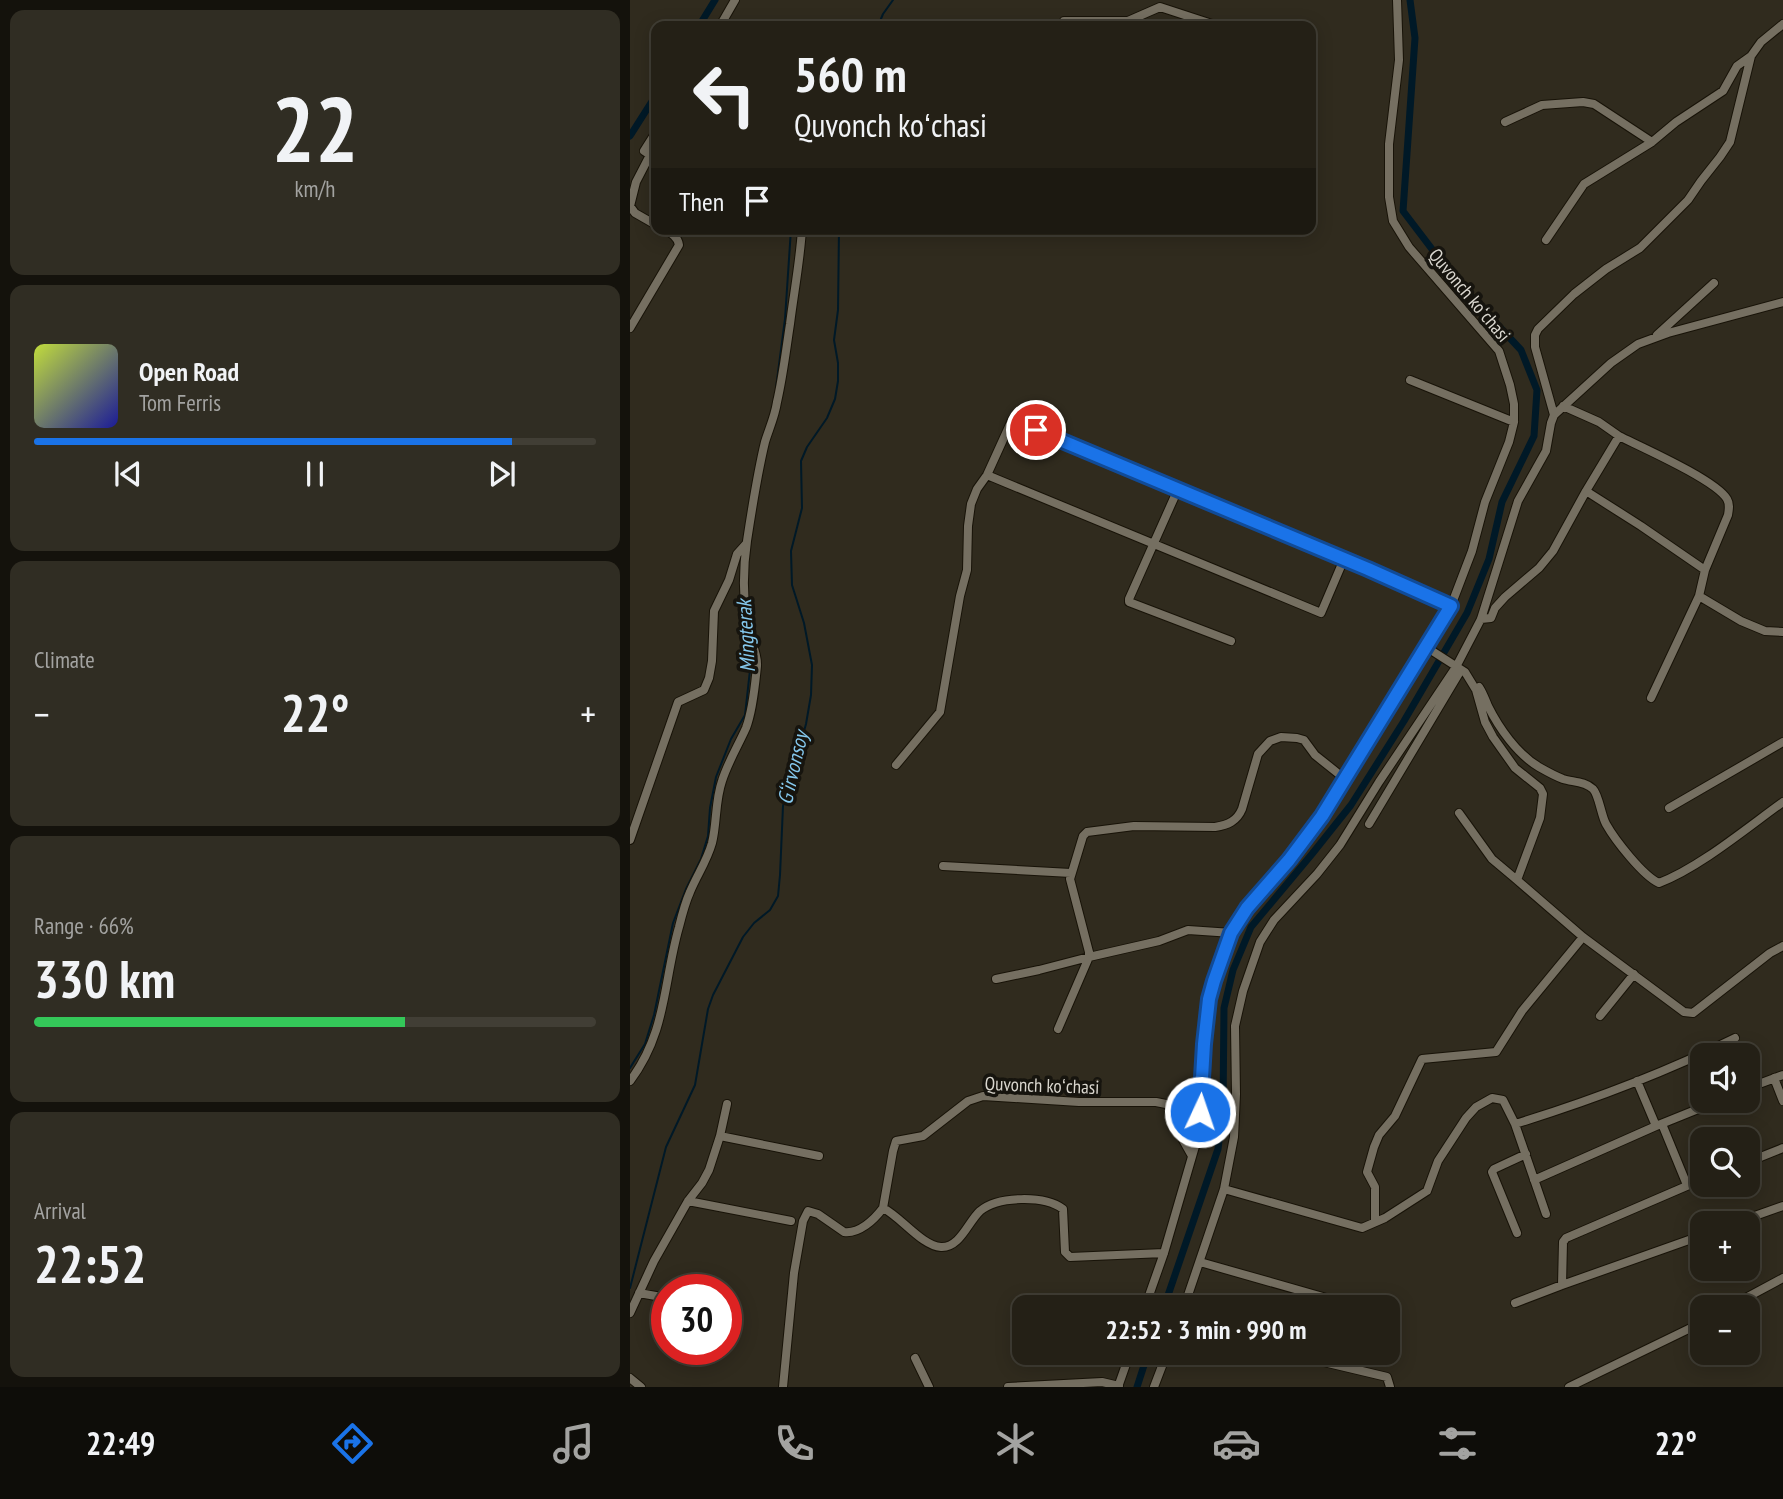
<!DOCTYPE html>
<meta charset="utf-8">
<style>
:root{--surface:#242016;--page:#302d23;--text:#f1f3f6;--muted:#a3a3a1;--line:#413e35;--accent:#1a73e8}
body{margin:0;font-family:"PT Sans Narrow",sans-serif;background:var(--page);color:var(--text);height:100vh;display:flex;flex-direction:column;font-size:26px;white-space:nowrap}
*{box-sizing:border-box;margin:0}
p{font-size:23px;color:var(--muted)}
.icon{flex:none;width:38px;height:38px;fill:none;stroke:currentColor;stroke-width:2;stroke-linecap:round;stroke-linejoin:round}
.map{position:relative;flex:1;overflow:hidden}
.details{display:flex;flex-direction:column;gap:10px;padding:10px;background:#14120c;width:630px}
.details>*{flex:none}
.banner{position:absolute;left:21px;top:21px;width:665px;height:214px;border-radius:14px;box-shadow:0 4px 18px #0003,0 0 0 2px var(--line);background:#242016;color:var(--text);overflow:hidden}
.buttons{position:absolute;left:1060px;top:1043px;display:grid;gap:14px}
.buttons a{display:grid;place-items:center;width:70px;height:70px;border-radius:14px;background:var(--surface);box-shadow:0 4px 18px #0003,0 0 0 2px var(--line);font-size:35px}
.speed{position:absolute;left:21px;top:1274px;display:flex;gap:14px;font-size:35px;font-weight:700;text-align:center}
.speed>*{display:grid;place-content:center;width:91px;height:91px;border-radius:50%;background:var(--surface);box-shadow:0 4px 18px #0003,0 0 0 2px var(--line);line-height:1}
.speed .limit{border:10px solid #d22;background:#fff;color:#111}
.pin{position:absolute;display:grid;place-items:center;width:60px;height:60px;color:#fff;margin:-30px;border:4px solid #fff;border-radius:50%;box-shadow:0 2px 7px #0007}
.me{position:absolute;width:77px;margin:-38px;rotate:3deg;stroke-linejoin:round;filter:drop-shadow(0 0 5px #0008)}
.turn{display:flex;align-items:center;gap:24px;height:147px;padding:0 28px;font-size:32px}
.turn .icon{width:91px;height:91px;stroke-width:2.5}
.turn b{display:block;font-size:49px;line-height:60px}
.then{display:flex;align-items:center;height:66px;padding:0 28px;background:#0003;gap:14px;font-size:26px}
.big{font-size:52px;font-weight:800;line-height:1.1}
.details .tile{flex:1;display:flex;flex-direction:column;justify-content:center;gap:10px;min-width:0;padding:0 24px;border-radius:14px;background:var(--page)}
.details .dial{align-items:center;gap:0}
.dial b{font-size:91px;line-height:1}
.song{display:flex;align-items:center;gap:21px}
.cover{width:84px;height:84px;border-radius:10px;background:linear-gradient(135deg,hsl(70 70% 55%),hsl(240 70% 35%))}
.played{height:7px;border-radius:4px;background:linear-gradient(90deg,var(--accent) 85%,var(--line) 85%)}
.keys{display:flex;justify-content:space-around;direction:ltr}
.heat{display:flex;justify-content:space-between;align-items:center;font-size:38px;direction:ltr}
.charge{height:10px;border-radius:5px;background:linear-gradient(90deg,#34c759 66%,var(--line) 0)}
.trip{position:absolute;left:382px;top:1295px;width:388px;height:70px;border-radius:14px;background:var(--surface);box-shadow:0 4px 18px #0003,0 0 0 2px var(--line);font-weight:800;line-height:70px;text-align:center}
.dock{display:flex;height:112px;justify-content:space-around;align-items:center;background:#0e0d09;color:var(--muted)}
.dock .icon{width:49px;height:49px}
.dock .on{color:var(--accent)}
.dock b{font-size:32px;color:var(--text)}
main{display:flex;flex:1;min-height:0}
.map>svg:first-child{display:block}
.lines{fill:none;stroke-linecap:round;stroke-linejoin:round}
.stream{stroke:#001927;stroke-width:2}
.canal{stroke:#001927;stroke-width:7}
.minor-casing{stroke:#181308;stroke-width:10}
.minor{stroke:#756f61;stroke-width:8}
.route-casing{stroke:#114b97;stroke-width:18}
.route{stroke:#1a73e8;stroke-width:12}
.labels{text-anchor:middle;stroke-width:7;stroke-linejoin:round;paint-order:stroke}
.street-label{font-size:19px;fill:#d9d6ce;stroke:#16140e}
.water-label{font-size:21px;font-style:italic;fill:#85c8ed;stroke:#16140e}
</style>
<main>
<section class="details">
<div class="tile dial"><b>22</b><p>km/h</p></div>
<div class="tile">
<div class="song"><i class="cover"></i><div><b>Open Road</b><p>Tom Ferris</p></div></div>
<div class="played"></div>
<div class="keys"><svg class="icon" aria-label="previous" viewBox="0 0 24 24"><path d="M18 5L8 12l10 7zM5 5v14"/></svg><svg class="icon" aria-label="pause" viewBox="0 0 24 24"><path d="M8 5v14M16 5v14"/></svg><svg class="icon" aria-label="next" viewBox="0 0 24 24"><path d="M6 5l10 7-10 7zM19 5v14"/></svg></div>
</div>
<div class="tile"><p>Climate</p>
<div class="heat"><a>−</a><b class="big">22°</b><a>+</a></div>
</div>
<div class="tile"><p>Range · 66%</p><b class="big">330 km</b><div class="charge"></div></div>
<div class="tile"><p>Arrival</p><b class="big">22:52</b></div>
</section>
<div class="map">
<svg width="1153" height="1387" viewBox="0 0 1153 1387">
<rect width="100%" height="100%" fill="#302b1e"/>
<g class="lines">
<!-- stream -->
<path class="stream" d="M248,26L253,14L263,0
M146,388L155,319L161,229
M0,1068L15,1044L24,1015L43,923L56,889L71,859L78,836L80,808L86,777L101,739L115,715L121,661L111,621V607
M0,1288L36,1147L65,1085L78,1009L83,995L113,937L124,923L140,910L148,896L150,875L153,806L176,724L181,695L182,665L174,623L162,585L161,551L172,508L171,461L177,447L197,418L205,399L208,381V363L204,340L208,310L209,229"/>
<!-- canal -->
<path class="canal" d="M69,26L85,0
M0,136L26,95
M534,1307L588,1149L593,1108L594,1008L603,970L621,927L682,854L721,805L774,721L837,613L859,559L872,502L904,436L907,390L891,350L824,278L773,211L785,38L780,0
M507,1387L518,1353"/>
<!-- minor casing -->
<g class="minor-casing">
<path id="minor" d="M434,21H498L530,7L582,24
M90,26L105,0
M875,122L912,105L953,102L964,104L1022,142
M26,132L14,151L20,155L6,182L0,206L5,213L26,225
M916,240L954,184L1022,142L1046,122L1093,91L1107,66L1121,56
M0,328L49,245C48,237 41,233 34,229
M1027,335L1084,283
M780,380L884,422
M933,406L969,422L989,436L956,491L1011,526L1075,570L1069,596L1111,621L1135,631L1153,632
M924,415L905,347V335L908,329L944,294L976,269L1010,248L1058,200L1071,181L1090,157L1100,142L1121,56L1131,42L1153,24
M989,436C1011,447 1086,480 1097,499C1100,504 1099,509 1098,515L1075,570
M357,475L691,613L714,559
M548,489L499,599V602L601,641
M851,619L861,618L865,608L875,597L909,568L923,551L956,491
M796,647L835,672L846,690L855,722L863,737L885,768L910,788L913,794L910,818L887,880L953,937L1054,1012L1063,1013L1140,953L1153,946
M849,687C853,693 855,699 858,706C869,728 887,754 909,767C916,771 925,776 933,779C942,782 955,781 963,789C969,795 971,815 976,824C985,840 1013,876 1029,883C1069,868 1118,827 1153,802
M1021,698L1069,596
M266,765L310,712L330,596L337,570L338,526L341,504L347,489L357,475L382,420L714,559L821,606
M1039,808L1153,742
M829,813L862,859L887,880
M739,824L831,670
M0,840L48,702L74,690L79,678L82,661L84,611L99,580L107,554L116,544
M313,866L441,873
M366,979L409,970L459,957V952L440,879L453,836L457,832L504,826L585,827C598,825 607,821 612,809L628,754L640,741L651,737L667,738L674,740L685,755L715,779
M970,1016L1004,974
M428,1029L459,957L529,941L558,930L602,933
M1144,1078L1153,1101
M0,1081C37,1032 33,983 49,927C52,915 55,903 60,892C67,875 77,861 82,843C87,823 85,801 92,781C98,762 108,746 116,728C123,710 125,685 127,666C128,652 119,639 117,625C113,598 113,568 117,541C122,508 127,475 135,442C139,429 145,416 147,402C153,376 156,350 160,324C164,292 170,261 172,229
M1007,1081L1026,1126
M1118,1088L1153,1075
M885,1124C960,1101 1034,1073 1105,1038
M1032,1124L1057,1185
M90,1136L97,1104
M1118,1162L1153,1148
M904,1180L1026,1126L1088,1101
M594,1189L732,1228L755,1218L797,1191L808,1161L836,1118L846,1107L862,1098L873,1100L885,1124L916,1214
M58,1201L161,1221
M253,1208L263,1151L266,1141L293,1136L338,1101L353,1096L449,1102H526L536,1104L541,1108L553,1140L562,1156
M745,1222V1187L737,1172L744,1147L749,1135L765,1116L792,1059L866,1052L892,1011L953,937
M1105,1223L1153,1206
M887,1233L862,1172L864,1169L896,1154
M570,1262L728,1307
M932,1285L933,1242L936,1238L1073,1179
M9,1293L37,1298
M885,1303L932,1285L1073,1235
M515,1307L534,1253L568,1136L574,1044L579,999L584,981L602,933L617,908L659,860L692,816L821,606L842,551L855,502L879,442L884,422V404L880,385L869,351L779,247L763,221L759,197V144L769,60L767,0
M554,1307L594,1189L604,1137L606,1094L605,1026L613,991L630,942L644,920L687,874L710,845L749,782L826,667L851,619L888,501L916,451L921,423L924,415L981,363L1008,344L1038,333L1153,302
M1099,1307L1153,1278
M96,1310L99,1311
M0,1313L24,1261L58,1201L72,1183L79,1170L90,1136L189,1156
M656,1353L757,1377L760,1387
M285,1358L299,1387
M0,1378L11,1387
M153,1387L164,1273L173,1221L178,1211L188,1214L214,1232C229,1234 244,1220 253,1208C271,1217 292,1246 311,1247C330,1248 338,1222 350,1211C368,1196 414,1195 433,1209L435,1252L440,1257L534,1253
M378,1387L472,1382L489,1386
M488,1387L500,1353
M524,1387L537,1353
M939,1387L1073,1322"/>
</g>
<!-- minor -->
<use href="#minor" class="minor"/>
</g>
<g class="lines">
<!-- route casing -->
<g class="route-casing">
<path id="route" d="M406,430L738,569L821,606L692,816L659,860L617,908L601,933L584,981L579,999L574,1044L570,1112"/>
</g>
<!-- route -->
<use href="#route" class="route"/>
</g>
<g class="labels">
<!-- street labels -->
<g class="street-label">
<text transform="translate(840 295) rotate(50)" y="7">Quvonch koʻchasi</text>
<text transform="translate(412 1085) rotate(2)" y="7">Quvonch koʻchasi</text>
</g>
<!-- water labels -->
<g class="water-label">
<text transform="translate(116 636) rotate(-93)" y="7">Mingterak</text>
<text transform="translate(163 768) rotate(-77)" y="7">G‘irvonsoy</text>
</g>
</g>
</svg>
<div class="buttons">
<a><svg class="icon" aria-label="sound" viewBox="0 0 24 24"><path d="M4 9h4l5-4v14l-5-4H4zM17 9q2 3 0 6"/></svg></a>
<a><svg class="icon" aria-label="search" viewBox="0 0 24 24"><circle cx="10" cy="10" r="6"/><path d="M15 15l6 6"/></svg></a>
<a>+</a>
<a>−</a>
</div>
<div class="speed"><div class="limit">30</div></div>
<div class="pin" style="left:406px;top:430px;background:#d93025"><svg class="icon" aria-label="arrive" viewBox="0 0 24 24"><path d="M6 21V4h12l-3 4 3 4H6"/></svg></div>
<svg class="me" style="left:570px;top:1112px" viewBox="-20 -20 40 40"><circle r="17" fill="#1a73e8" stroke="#fff" stroke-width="3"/><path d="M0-11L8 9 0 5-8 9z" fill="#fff"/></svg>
<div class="trip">22:52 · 3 min · 990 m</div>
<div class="banner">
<div class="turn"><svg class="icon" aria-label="left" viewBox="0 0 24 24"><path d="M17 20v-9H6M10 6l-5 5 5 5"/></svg><div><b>560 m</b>Quvonch koʻchasi</div></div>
<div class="then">Then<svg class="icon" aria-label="arrive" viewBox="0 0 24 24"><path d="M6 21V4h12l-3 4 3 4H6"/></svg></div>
</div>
</div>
</main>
<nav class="dock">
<b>22:49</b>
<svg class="icon on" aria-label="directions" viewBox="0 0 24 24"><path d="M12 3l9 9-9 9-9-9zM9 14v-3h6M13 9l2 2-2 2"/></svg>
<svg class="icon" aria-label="music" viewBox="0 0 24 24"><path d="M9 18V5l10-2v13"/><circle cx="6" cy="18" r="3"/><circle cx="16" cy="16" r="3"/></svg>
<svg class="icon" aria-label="phone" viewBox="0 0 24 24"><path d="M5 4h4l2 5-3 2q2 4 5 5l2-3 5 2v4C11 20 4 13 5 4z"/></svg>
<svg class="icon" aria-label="climate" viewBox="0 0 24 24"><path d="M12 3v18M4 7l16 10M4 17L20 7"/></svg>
<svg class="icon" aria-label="car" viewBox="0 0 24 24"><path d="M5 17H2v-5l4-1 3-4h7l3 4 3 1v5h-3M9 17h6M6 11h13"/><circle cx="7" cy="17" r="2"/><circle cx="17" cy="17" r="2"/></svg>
<svg class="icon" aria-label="filters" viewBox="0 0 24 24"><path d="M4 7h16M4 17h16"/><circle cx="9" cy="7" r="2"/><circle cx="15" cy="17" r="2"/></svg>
<b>22°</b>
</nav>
